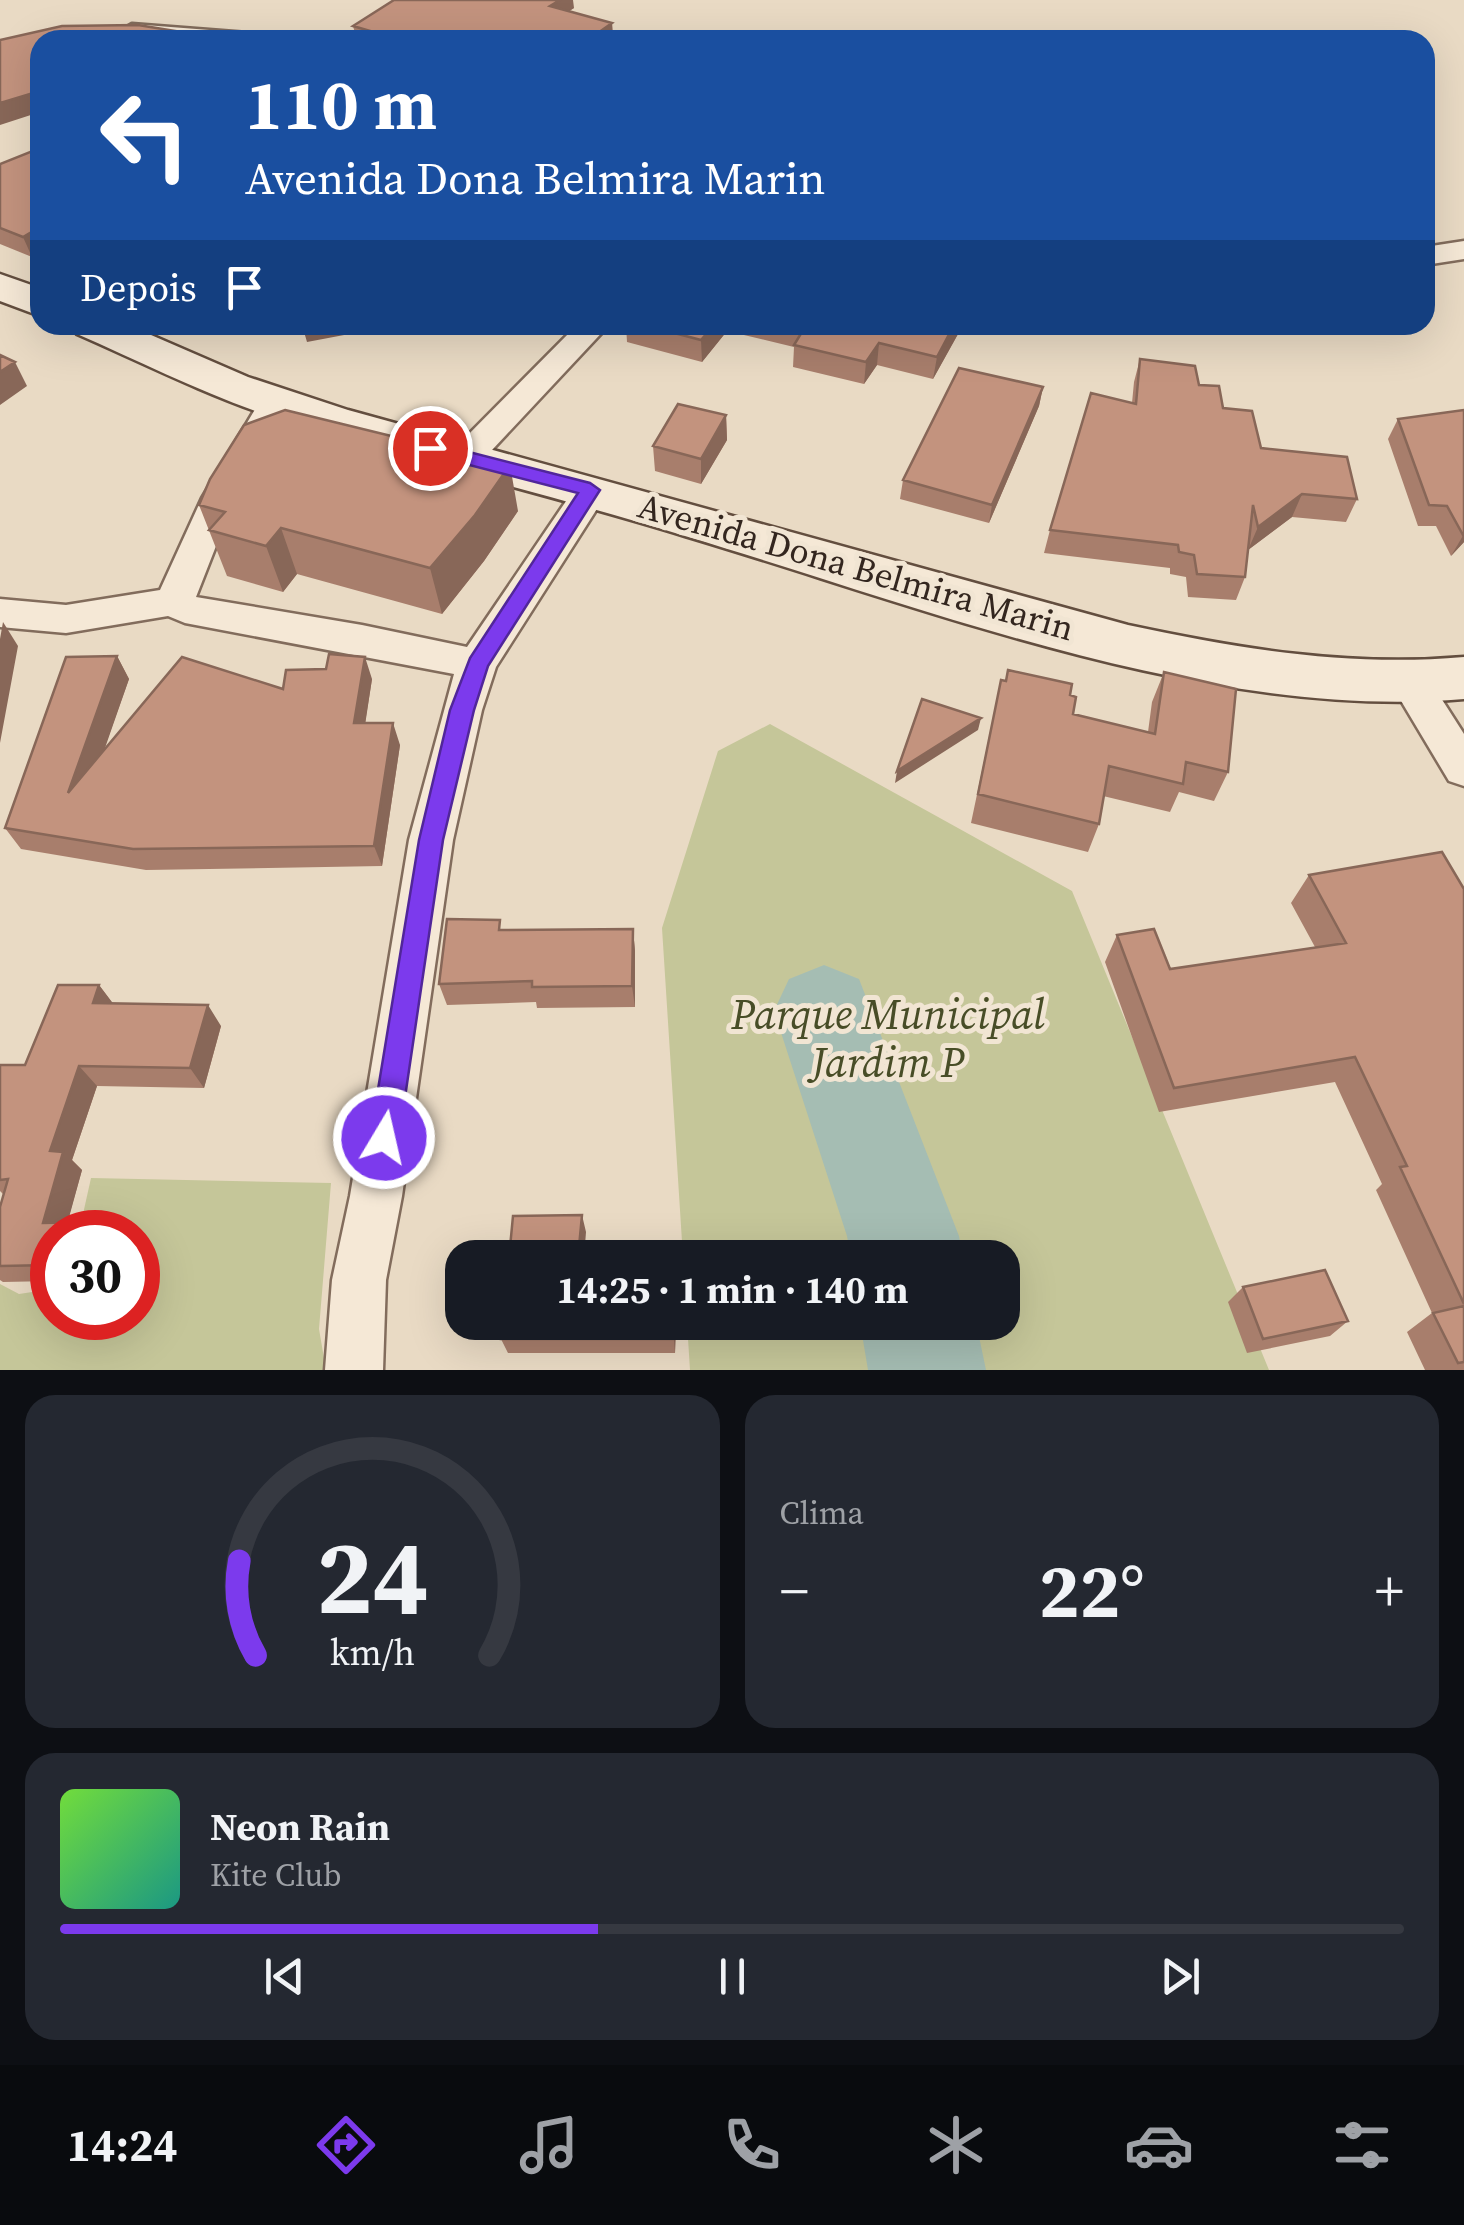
<!DOCTYPE html>
<html lang="pt">
<meta charset="utf-8">
<style>
:root{--surface:#171b24;--page:#242831;--text:#f1f3f6;--muted:#9ea1a6;--line:#363941;--accent:#7c3aed}
body{margin:0;font-family:"Source Serif 4",serif;background:var(--page);color:var(--text);height:100vh;display:flex;flex-direction:column;font-size:38px;white-space:nowrap}
*{box-sizing:border-box;margin:0}
p{font-size:32px;color:var(--muted)}
.icon{flex:none;width:55px;height:55px;fill:none;stroke:currentColor;stroke-width:2;stroke-linecap:round;stroke-linejoin:round}
.map{position:relative;height:1370px;overflow:hidden}
.details{display:flex;flex-direction:column;gap:25px;padding:25px;background:#0d0f14;flex:1}
.details>*{flex:none}
.top-card{position:absolute;left:30px;top:30px;width:1405px;height:305px;border-radius:30px;box-shadow:0 10px 40px #0002;background:#1a4fa0;color:#fff;overflow:hidden}
.speed{position:absolute;left:30px;top:1210px;display:flex;gap:20px;font-size:50px;font-weight:700;text-align:center}
.speed>*{display:grid;place-content:center;width:130px;height:130px;border-radius:50%;background:var(--surface);box-shadow:0 10px 40px #0002;line-height:1}
.speed .limit{border:15px solid #d22;background:#fff;color:#111}
.pin{position:absolute;display:grid;place-items:center;width:85px;height:85px;color:#fff;margin:-42px;border:5px solid #fff;border-radius:50%;box-shadow:0 2px 10px #0007}
.me{position:absolute;width:110px;margin:-55px;rotate:9deg;stroke-linejoin:round;filter:drop-shadow(0 0 8px #0008)}
.turn{display:flex;align-items:center;gap:35px;height:210px;padding:0 50px;font-size:45px}
.turn .icon{width:130px;height:130px;stroke-width:2.5}
.turn b{display:block;font-size:70px;line-height:85px}
.then{display:flex;align-items:center;height:95px;padding:0 50px;background:#0003;gap:20px;font-size:38px}
.big{font-size:75px;font-weight:700;line-height:1.1}
.details .tile{flex:1;display:flex;flex-direction:column;justify-content:center;gap:15px;min-width:0;padding:0 35px;border-radius:30px;background:var(--page)}
.details .dial{align-items:center;gap:0}
.dial svg{height:260px;overflow:visible;fill:none;stroke:var(--line);stroke-width:7;stroke-linecap:round;text-anchor:middle}
.dial text{fill:var(--text);stroke:none}
.song{display:flex;align-items:center;gap:30px}
.cover{width:120px;height:120px;border-radius:15px;background:linear-gradient(135deg,hsl(100 70% 55%),hsl(170 70% 35%))}
.played{height:10px;border-radius:5px;background:linear-gradient(90deg,var(--accent) 40%,var(--line) 40%)}
.keys{display:flex;justify-content:space-around;direction:ltr}
.heat{display:flex;justify-content:space-between;align-items:center;font-size:55px;direction:ltr}
.details .tiles{flex:1;display:grid;gap:25px;grid-template-columns:1fr 1fr}
.tile:last-child{grid-column:span 2}
.trip{position:absolute;left:445px;top:1240px;width:575px;height:100px;border-radius:30px;background:var(--surface);box-shadow:0 10px 40px #0002;font-weight:700;line-height:100px;text-align:center}
.tab-bar{display:flex;height:160px;justify-content:space-around;align-items:center;background:#090b0e;color:var(--muted)}
.tab-bar .icon{width:70px;height:70px}
.tab-bar .selected{color:var(--accent)}
.tab-bar b{font-size:45px;color:var(--text)}
.map>svg:first-child{display:block}
.green{fill:#c5c699}
.lines{fill:none;stroke-linecap:round;stroke-linejoin:round}
.river{fill:#a5bdb3;fill-rule:evenodd}
.street-casing{stroke:#826c5c;stroke-width:5}
.secondary-casing{stroke:#634e3f;stroke-width:5}
.street{fill:#f5e8d6;fill-rule:evenodd}
.secondary{fill:#f5e8d6;fill-rule:evenodd}
.wall{fill:#a87e6c}
.shaded-wall{fill:#886758}
.building{fill:#c3937e;stroke:#886758;stroke-width:2.5}
.route{fill:#7c3aed;stroke:#51269a;stroke-width:2.5}
.labels{text-anchor:middle;stroke-width:10;stroke-linejoin:round;paint-order:stroke}
.street-label{font-size:35px;fill:#33261f;stroke:#f1e5d3}
.near-park-label{font-size:42px;font-style:italic;fill:#484d27;stroke:#f1e5d3}
</style>
<div class="map">
<svg width="1464" height="1370" viewBox="0 0 1464 1370">
<rect width="100%" height="100%" fill="#e9dac4"/>
<!-- green -->
<path class="green" d="M770,724L1072,891L1269,1370H690L687,1323L1002,1322V1258L683,1257L662,928L718,751Z
M91,1178L331,1183L319,1329L326,1370H0V1284L19,1294L52,1289V1318H138V1232H79Z"/>
<g class="lines">
<!-- river -->
<path class="river" d="M824,965L859,979L959,1236L963,1258H851L847,1236L774,1011L789,979Z
M860,1322H976L986,1370H868Z"/>
<!-- street casing -->
<g class="street-casing">
<path id="street" d="M132,24L248,33L260,40H157L124,36L120,31Z
M1464,241V259L1425,265V247Z
M577,325H609L478,465L466,468L454,465L449,457L454,449Z
M275,393L287,396L291,403L225,523L196,597L362,625L467,647L579,482L591,478L603,482L609,490L496,667L482,710L453,840L402,1196L386,1280L383,1370H325L332,1280L350,1196L409,840L454,674L185,623L168,616L66,633L0,627V599L66,605L160,590L202,498L263,396Z
M1411,669L1425,673L1464,734V786L1449,781L1391,684L1397,673Z"/>
</g>
<!-- secondary casing -->
<g class="secondary-casing">
<path id="secondary" d="M0,274L40,288V316L0,301Z
M71,325H128L248,377L348,410L1128,625C1240,649 1349,667 1464,657V699C1210,721 927,608 685,536C546,493 403,461 264,414C200,392 139,361 77,334Z"/>
</g>
<!-- street -->
<use href="#street" class="street"/>
<!-- secondary -->
<use href="#secondary" class="secondary"/>
</g>
<!-- wall -->
<path class="wall" d="M574,8L569,11L612,23L613,39L611,40H357L353,26Z
M0,164L32,257L0,244Z
M626,325H963L933,379L877,365L864,384L793,367L794,347L727,331L702,362L627,342Z
M1140,359L1199,385L1223,408L1261,448L1357,499L1346,522L1292,517L1248,550L1245,577L1236,600L1188,597L1186,577L1170,574V568L1044,553L1050,530L1132,403L1134,382Z
M1043,387L1039,406L989,523L900,499L903,480Z
M1464,410V542L1451,556L1436,526H1418L1388,439L1398,419Z
M726,415L727,440L701,484L655,471L653,446Z
M199,505L518,511L484,561L442,614L297,574L283,592L227,576Z
M117,656L129,679L104,749L283,689L372,679L365,723L400,745L382,866L146,870L21,849L5,828Z
M1164,672L1228,772L1214,801L1179,792L1170,812L1103,796L1099,824L1088,852L971,823L1001,680L1070,695L1073,714L1148,732L1152,702Z
M1309,875L1464,889V1370H1425L1407,1332L1432,1313L1376,1190L1382,1184L1335,1082L1159,1112L1105,962L1117,935L1170,969L1315,947L1291,903Z
M633,929L635,951V1007L537,1008L536,1002L447,1005L439,984L503,930Z
M99,985L113,1004L221,1026L204,1088L97,1086L72,1160L82,1170L67,1223L52,1232V1281L3,1282L0,1280V1207L4,1195L0,1191V1065H25Z
M1243,1287L1348,1321L1330,1336L1247,1353L1228,1302Z
M676,1322L675,1353H508L501,1339Z"/>
<!-- shaded-wall -->
<path class="shaded-wall" d="M560,0H573L574,8L552,22L550,6Z
M612,23L613,39L611,40H588Z
M40,91V112L0,125V103Z
M40,227V252L32,257L23,237Z
M302,325H375L376,329L307,342Z
M714,325H727V331L702,362L701,340Z
M954,325H963L933,379L937,357Z
M879,343L877,365L864,384L866,362Z
M15,362L27,386L0,405V372Z
M1043,387L1039,406L989,523L992,505Z
M726,415L727,440L701,484V459Z
M510,465L518,511L484,561L442,614L430,568Z
M1302,494L1292,517L1248,550L1258,527Z
M281,528L297,574L283,592L266,546Z
M1464,534V542L1451,556Z
M3,622L18,646L0,743V639Z
M117,656L129,679L82,814L68,793Z
M365,657L372,679L362,745L354,723Z
M981,718L978,730L895,783L897,771Z
M393,723L400,745L382,866L374,846Z
M633,929L635,951V1007L632,986Z
M99,985L115,1006L93,1003Z
M208,1005L221,1026L204,1088L190,1068Z
M79,1066L97,1086L72,1160L82,1170L65,1232L43,1223L50,1151Z
M582,1215L586,1232L584,1258L579,1247Z
M96,1222L108,1232H93Z
M674,1322H676L675,1353L674,1339Z"/>
<!-- building -->
<path class="building" d="M394,0H560L550,6L612,23L588,40H401L353,26Z
M138,25L231,40H40V91L0,103V40L62,26Z
M40,148V227L23,237L0,228V164Z
M644,325H714L701,340Z
M796,325H954L937,357L879,343L866,362L794,345L805,327Z
M0,355L15,362L0,372Z
M1140,359L1195,366L1199,385L1219,386L1223,408L1252,411L1261,448L1347,457L1357,499L1302,494L1258,527L1253,505L1245,577L1197,574L1194,555L1179,552L1178,545L1050,530L1091,393L1136,404Z
M959,368L1043,387L992,505L903,480Z
M678,404L726,415L701,459L653,446Z
M285,410L510,465L475,515L430,568L281,528L266,546L209,530L225,512L199,505L210,479L244,425Z
M1464,410V534L1463,535L1447,506L1429,505L1398,419Z
M329,654L365,657L354,723H393L374,846L133,849L5,828L66,657L117,656L68,793L182,657L283,689L286,670L326,669Z
M1008,670L1072,684L1070,695L1076,697L1073,714L1155,734L1164,672L1236,689L1228,772L1186,762L1183,784L1109,766L1099,824L978,794L1001,680L1006,681Z
M922,699L981,718L897,771Z
M1442,852L1464,889V1304L1400,1167L1407,1166L1355,1057L1174,1088L1117,935L1154,929L1170,969L1346,943L1309,875Z
M447,919L500,920L499,930L633,929L632,986L532,987V981L439,984Z
M58,985H99L93,1003L208,1005L190,1068L79,1066L50,1151L63,1152L43,1223L96,1222L93,1232H52V1265L0,1266V1207L8,1179L0,1180V1065H25Z
M582,1215L579,1247H676V1258H509L513,1216Z
M1325,1270L1348,1321L1263,1339L1243,1287Z
M1464,1306V1362L1458,1363L1433,1313Z
M503,1322H674V1339H501Z"/>
<!-- route -->
<path class="route" d="M430,442L590,483L600,490L488,666L474,710L443,840L399,1138L395,1148L384,1153L374,1148L370,1138L419,840L450,710L470,658L578,493L423,453V444Z"/>
<g class="labels">
<!-- street labels -->
<g class="street-label">
<text transform="translate(856 567) rotate(16)" y="12">Avenida Dona Belmira Marin</text>
</g>
<!-- near-park labels -->
<g class="near-park-label">
<text x="888" y="1029">Parque Municipal<tspan x="888" dy="48">Jardim P</tspan></text>
</g>
</g>
</svg>
<div class="speed"><div class="limit">30</div></div>
<div class="pin" style="left:430px;top:448px;background:#d93025"><svg class="icon" aria-label="arrive" viewBox="0 0 24 24"><path d="M6 21V4h12l-3 4 3 4H6"/></svg></div>
<svg class="me" style="left:384px;top:1138px" viewBox="-20 -20 40 40"><circle r="17" fill="#7c3aed" stroke="#fff" stroke-width="3"/><path d="M0-11L8 9 0 5-8 9z" fill="#fff"/></svg>
<div class="trip">14:25 · 1 min · 140 m</div>
<div class="top-card">
<div class="turn"><svg class="icon" aria-label="left" viewBox="0 0 24 24"><path d="M17 20v-9H6M10 6l-5 5 5 5"/></svg><div><b>110 m</b>Avenida Dona Belmira Marin</div></div>
<div class="then">Depois<svg class="icon" aria-label="arrive" viewBox="0 0 24 24"><path d="M6 21V4h12l-3 4 3 4H6"/></svg></div>
</div>
</div>
<section class="details">
<div class="tiles">
<div class="tile dial"><svg viewBox="0 0 100 80">
<path d="M14 69A42 42 0 1 1 86 69"/>
<path d="M14 69A42 42 0 0 1 9 40" stroke="#7c3aed"/>
<text x="50" y="56" font-size="32" font-weight="700">24</text>
<text x="50" y="72" font-size="11">km/h</text>
</svg></div>
<div class="tile"><p>Clima</p>
<div class="heat"><a>−</a><b class="big">22°</b><a>+</a></div>
</div>
<div class="tile">
<div class="song"><i class="cover"></i><div><b>Neon Rain</b><p>Kite Club</p></div></div>
<div class="played"></div>
<div class="keys"><svg class="icon" aria-label="previous" viewBox="0 0 24 24"><path d="M18 5L8 12l10 7zM5 5v14"/></svg><svg class="icon" aria-label="pause" viewBox="0 0 24 24"><path d="M8 5v14M16 5v14"/></svg><svg class="icon" aria-label="next" viewBox="0 0 24 24"><path d="M6 5l10 7-10 7zM19 5v14"/></svg></div>
</div>
</div>
</section>
<nav class="tab-bar">
<b>14:24</b>
<svg class="icon selected" aria-label="directions" viewBox="0 0 24 24"><path d="M12 3l9 9-9 9-9-9zM9 14v-3h6M13 9l2 2-2 2"/></svg>
<svg class="icon" aria-label="music" viewBox="0 0 24 24"><path d="M9 18V5l10-2v13"/><circle cx="6" cy="18" r="3"/><circle cx="16" cy="16" r="3"/></svg>
<svg class="icon" aria-label="phone" viewBox="0 0 24 24"><path d="M5 4h4l2 5-3 2q2 4 5 5l2-3 5 2v4C11 20 4 13 5 4z"/></svg>
<svg class="icon" aria-label="climate" viewBox="0 0 24 24"><path d="M12 3v18M4 7l16 10M4 17L20 7"/></svg>
<svg class="icon" aria-label="car" viewBox="0 0 24 24"><path d="M5 17H2v-5l4-1 3-4h7l3 4 3 1v5h-3M9 17h6M6 11h13"/><circle cx="7" cy="17" r="2"/><circle cx="17" cy="17" r="2"/></svg>
<svg class="icon" aria-label="filters" viewBox="0 0 24 24"><path d="M4 7h16M4 17h16"/><circle cx="9" cy="7" r="2"/><circle cx="15" cy="17" r="2"/></svg>
</nav>
